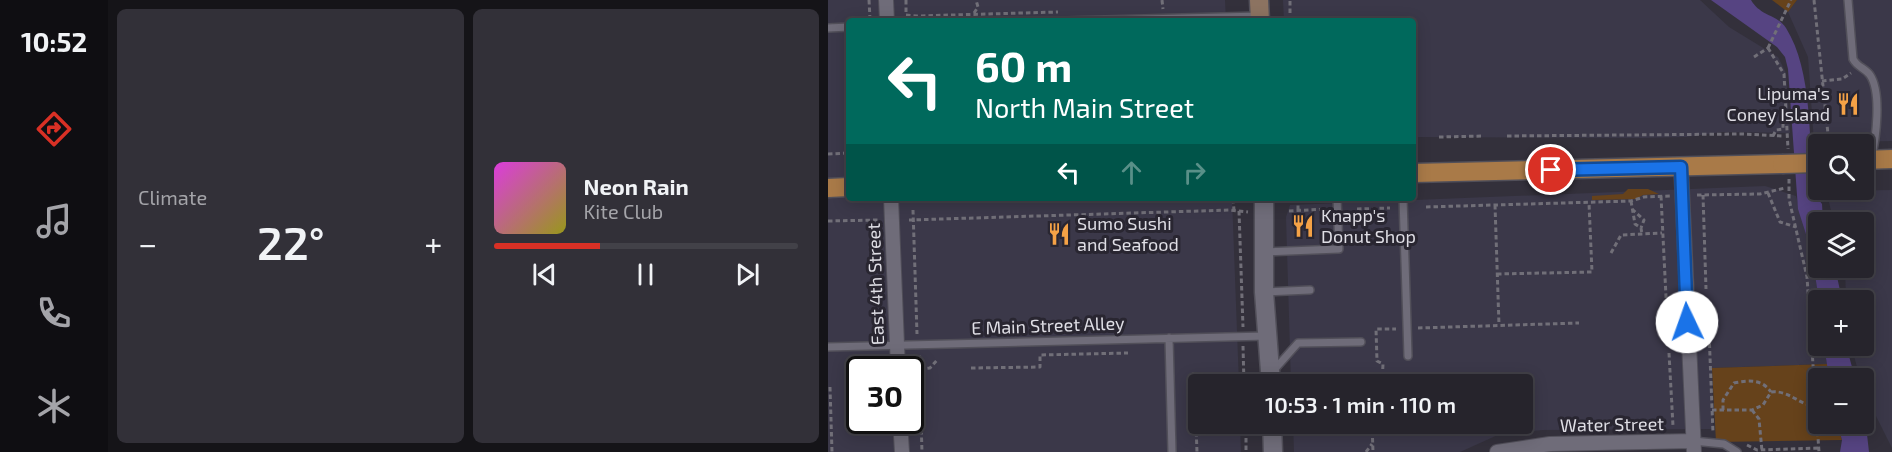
<!DOCTYPE html>
<meta charset="utf-8">
<style>
:root{--surface:#26242c;--page:#323038;--text:#f1f3f6;--muted:#a4a4a9;--line:#424148;--accent:#d93025}
body{margin:0;font-family:"Exo 2",sans-serif;background:var(--page);color:var(--text);height:100vh;display:flex;flex-direction:column;font-size:22px;white-space:nowrap}
*{box-sizing:border-box;margin:0}
p{font-size:20px;color:var(--muted)}
.icon{flex:none;width:33px;height:33px;fill:none;stroke:currentColor;stroke-width:2;stroke-linecap:round;stroke-linejoin:round}
.map{position:relative;flex:1;overflow:hidden}
.panel{display:flex;flex-direction:column;gap:9px;padding:9px;background:#151418;width:720px}
.panel>*{flex:none}
.hud{position:absolute;left:18px;top:18px;width:570px;height:183px;border-radius:6px;box-shadow:0 3px 15px #0003,0 0 0 2px var(--line);background:#00695c;color:#fff;overflow:hidden}
.tools{position:absolute;left:980px;top:134px;display:grid;gap:12px}
.tools a{display:grid;place-items:center;width:66px;height:66px;border-radius:6px;background:var(--surface);box-shadow:0 3px 15px #0003,0 0 0 2px var(--line);font-size:30px}
.speed{position:absolute;left:18px;top:356px;display:flex;gap:12px;font-size:30px;font-weight:700;text-align:center}
.speed>*{display:grid;place-content:center;width:78px;height:78px;border-radius:50%;background:var(--surface);box-shadow:0 3px 15px #0003,0 0 0 2px var(--line);line-height:1}
.speed .limit{border:3px solid #111;border-radius:9px;background:#fff;color:#111}
.pin{position:absolute;display:grid;place-items:center;width:51px;height:51px;color:#fff;margin:-26px;border:3px solid #fff;border-radius:50%;box-shadow:0 2px 6px #0007}
.me{position:absolute;width:66px;margin:-33px;rotate:357deg;stroke-linejoin:round;filter:drop-shadow(0 0 4px #0008)}
.turn{display:flex;align-items:center;gap:21px;height:126px;padding:0 30px;font-size:27px}
.turn .icon{width:78px;height:78px;stroke-width:2.5}
.turn b{display:block;font-size:42px;line-height:51px}
.lanes{display:flex;align-items:center;height:57px;padding:0 30px;background:#0003;justify-content:center;gap:30px;direction:ltr}
.lanes .off{opacity:.35}
.big{font-size:45px;font-weight:600;line-height:1.1}
.panel .tile{flex:1;display:flex;flex-direction:column;justify-content:center;gap:9px;min-width:0;padding:0 21px;border-radius:9px;background:var(--page)}
.song{display:flex;align-items:center;gap:18px}
.cover{width:72px;height:72px;border-radius:9px;background:linear-gradient(135deg,hsl(300 70% 55%),hsl(60 70% 35%))}
.played{height:6px;border-radius:3px;background:linear-gradient(90deg,var(--accent) 35%,var(--line) 35%)}
.keys{display:flex;justify-content:space-around;direction:ltr}
.heat{display:flex;justify-content:space-between;align-items:center;font-size:33px;direction:ltr}
.panel .tiles{flex:1;display:grid;gap:9px;grid-template-columns:repeat(2,1fr)}
.trip{position:absolute;left:360px;top:374px;width:345px;height:60px;border-radius:6px;background:var(--surface);box-shadow:0 3px 15px #0003,0 0 0 2px var(--line);font-weight:600;line-height:60px;text-align:center}
main{display:flex;flex:1;min-height:0}
.menu{display:flex;flex-direction:column;width:108px;justify-content:space-around;align-items:center;background:#0f0e12;color:var(--muted)}
.menu .icon{width:42px;height:42px}
.menu .current{color:var(--accent)}
.menu b{font-size:27px;color:var(--text)}
.map>svg:first-child{display:block}
.built{fill:#3b3849;fill-rule:evenodd}
.green{fill:#66421b}
.water{fill:#564482}
.lines{fill:none;stroke-linecap:round;stroke-linejoin:round}
.service-casing{stroke:#514f59;stroke-width:10}
.minor-casing{stroke:#514f59;stroke-width:16}
.tertiary-casing{stroke:#514f59;stroke-width:21}
.secondary-casing{stroke:#514f59;stroke-width:21}
.primary-casing{stroke:#514f59;stroke-width:21}
.path{stroke:#716f78;stroke-width:3;stroke-dasharray:4.5 3;stroke-linecap:butt}
.service{stroke:#6f6c79;stroke-width:7}
.minor{stroke:#6f6c79;stroke-width:14}
.tertiary{stroke:#6f6c79;stroke-width:18}
.secondary{stroke:#8c7361;stroke-width:18}
.primary{stroke:#a97a48;stroke-width:18}
.primary-bridge-casing{stroke:#514f59;stroke-width:21;stroke-linecap:butt}
.primary-bridge{stroke:#a97a48;stroke-width:18}
.route-casing{stroke:#114b97;stroke-width:15}
.route{stroke:#1a73e8;stroke-width:10}
.labels{text-anchor:middle;stroke-width:6;stroke-linejoin:round;paint-order:stroke}
.poi-label{font-size:18px;fill:#dfdee5;stroke:#292631;text-anchor:start}
.street-label{font-size:18px;fill:#dfdee5;stroke:#292631}
</style>
<main>
<nav class="menu">
<b>10:52</b>
<svg class="icon current" aria-label="directions" viewBox="0 0 24 24"><path d="M12 3l9 9-9 9-9-9zM9 14v-3h6M13 9l2 2-2 2"/></svg>
<svg class="icon" aria-label="music" viewBox="0 0 24 24"><path d="M9 18V5l10-2v13"/><circle cx="6" cy="18" r="3"/><circle cx="16" cy="16" r="3"/></svg>
<svg class="icon" aria-label="phone" viewBox="0 0 24 24"><path d="M5 4h4l2 5-3 2q2 4 5 5l2-3 5 2v4C11 20 4 13 5 4z"/></svg>
<svg class="icon" aria-label="climate" viewBox="0 0 24 24"><path d="M12 3v18M4 7l16 10M4 17L20 7"/></svg>
</nav>
<section class="panel">
<div class="tiles">
<div class="tile"><p>Climate</p>
<div class="heat"><a>−</a><b class="big">22°</b><a>+</a></div>
</div>
<div class="tile">
<div class="song"><i class="cover"></i><div><b>Neon Rain</b><p>Kite Club</p></div></div>
<div class="played"></div>
<div class="keys"><svg class="icon" aria-label="previous" viewBox="0 0 24 24"><path d="M18 5L8 12l10 7zM5 5v14"/></svg><svg class="icon" aria-label="pause" viewBox="0 0 24 24"><path d="M8 5v14M16 5v14"/></svg><svg class="icon" aria-label="next" viewBox="0 0 24 24"><path d="M6 5l10 7-10 7zM19 5v14"/></svg></div>
</div>
</div>
</section>
<div class="map">
<svg width="1064" height="452" viewBox="0 0 1064 452">
<rect width="100%" height="100%" fill="#33303b"/>
<!-- built -->
<path class="built" d="M0,0H397L398,21H21V198H404L411,384H370V423H412L413,452H0ZM32,369H82V420H32Z
M455,0H872L901,27L950,57L958,73L962,133L894,132L858,137L813,138L585,137V21H456Z
M969,0H1064V141L986,143L980,57L960,12Z
M937,186L968,196L986,264L991,300L990,345H996L999,364L884,368L885,429L715,430L672,434L632,452H466L465,423H694V384H463L458,217L462,205Z
M1064,190V448L1038,396L1035,378H1032L1023,345H1035V300H1018L1017,267H1035V222H1006L998,191Z"/>
<!-- green -->
<path class="green" d="M944,0H969L960,12Z
M800,189H820L831,194L815,195L808,199L764,200V196L795,194Z
M999,364L1001,378H990V423H1009L1014,440L888,442L884,368Z"/>
<!-- water -->
<path class="water" d="M883,0H923C933,17 949,14 958,28C985,71 981,142 985,192L994,204L995,222H990V267H1007L1014,300H991L983,250L970,209L960,69L957,57L949,47Z
M996,345H1018L1027,378H1001Z
M1035,399L1041,452H1012L1014,440L1009,423H1035Z"/>
<g class="lines">
<!-- service casing -->
<g class="service-casing">
<path id="service" d="M1020,0L1025,59C1029,67 1037,68 1042,75C1054,93 1048,139 1043,159
M238,21L432,16
M0,28L21,27
M575,198L580,356
M438,252L511,249L509,198
M438,292L482,290
M341,338L344,452
M0,347L438,336
M446,370L470,343L533,342
M865,441L896,444L909,452"/>
</g>
<!-- minor casing -->
<g class="minor-casing">
<path id="minor" d="M58,0L59,21
M853,167L866,452
M63,198L70,369
M72,420L74,452
M669,452L722,444L865,441"/>
</g>
<!-- tertiary casing -->
<g class="tertiary-casing">
<path id="tertiary" d="M436,198V292L443,384
M444,423L445,452"/>
</g>
<!-- secondary casing -->
<g class="secondary-casing">
<path id="secondary" d="M431,0L432,21"/>
</g>
<!-- primary casing -->
<g class="primary-casing">
<path id="primary" d="M1035,160L1064,159
M585,173L954,164
M0,188L21,187"/>
</g>
<!-- path -->
<path class="path" d="M41,0L42,19
M78,0V15L89,16L230,12
M334,0L335,9
M986,0L1000,134
M462,1V21
M146,13L150,7L148,0
M940,48L956,74L960,149
M940,48L963,0
M926,57L940,48
M994,81L1014,79L1023,73
M679,136L915,134L955,136
M945,136L948,130L955,129V114L959,112
M611,137L656,136
M0,154L21,153
M961,179V199L979,277L991,452
M940,193L952,222L968,227
M869,195L932,194L957,188
M875,195L878,289
M833,196L840,337
M470,198V211
M405,199L406,210
M803,201L807,224L813,228L814,234
M667,205L671,325
M598,207L803,201L816,197L842,196
M529,209L562,208
M804,209L816,220L813,228
M85,210L89,334
M411,211L415,327
M461,211L498,209
M81,220L402,210L420,212
M0,221L51,220
M783,253L793,235L834,233
M669,274L764,272L761,203
M880,306L885,433
M51,321L52,335
M590,328L751,323
M415,346L416,384
M841,353L845,426
M91,355L94,452
M143,368L212,367V355L300,353
M92,369L102,368L110,359
M366,372L369,452
M554,384L555,364L549,361L548,329H568
M2,387L4,452
M884,410H924L935,405L943,392C962,390 970,405 988,406
M895,410V400L906,383C921,380 934,379 943,392
M924,410L931,419L934,451
M418,423V452
M544,423L545,452
M919,445L929,450L990,448
M538,452L544,444"/>
<!-- service -->
<use href="#service" class="service"/>
<!-- minor -->
<use href="#minor" class="minor"/>
<!-- tertiary -->
<use href="#tertiary" class="tertiary"/>
<!-- secondary -->
<use href="#secondary" class="secondary"/>
<!-- primary -->
<use href="#primary" class="primary"/>
<!-- primary-bridge casing -->
<g class="primary-bridge-casing">
<path id="primary-bridge" d="M954,164L989,163"/>
</g>
<!-- primary-bridge -->
<use href="#primary-bridge" class="primary-bridge"/>
</g>
<g class="lines">
<!-- route casing -->
<g class="route-casing">
<path id="route" d="M723,170L853,167L859,322"/>
</g>
<!-- route -->
<use href="#route" class="route"/>
</g>
<!-- icons -->
<defs>
<g id="restaurant-bare" transform="scale(1.8)"><path d="M-5-6h1v4h1v-4h1v4h1v-4h1v5L-1.5 .5V6h-2V.5L-5-1ZM5-6V6H3V1.5H1.5Q1.5-4 5-6Z" fill="#f5a246" stroke="#292631" stroke-width="2.5" paint-order="stroke"/></g>
</defs>
<g fill-rule="evenodd">
<use href="#restaurant-bare" x="1020" y="104"/>
<use href="#restaurant-bare" x="475" y="226"/>
<use href="#restaurant-bare" x="231" y="234"/>
</g>
<g class="labels">
<!-- poi labels -->
<g class="poi-label">
<text x="1002" y="100" text-anchor="end">Lipuma's<tspan x="1002" dy="21">Coney Island</tspan></text>
<text x="493" y="222">Knapp's<tspan x="493" dy="21">Donut Shop</tspan></text>
<text x="249" y="230">Sumo Sushi<tspan x="249" dy="21">and Seafood</tspan></text>
</g>
<!-- street labels -->
<g class="street-label">
<text transform="translate(48 284) rotate(-92)" y="6">East 4th Street</text>
<text transform="translate(220 326) rotate(-2)" y="6">E Main Street Alley</text>
<text transform="translate(784 425) rotate(-1)" y="6">Water Street</text>
</g>
</g>
</svg>
<div class="tools">
<a><svg class="icon" aria-label="search" viewBox="0 0 24 24"><circle cx="10" cy="10" r="6"/><path d="M15 15l6 6"/></svg></a>
<a><svg class="icon" aria-label="layers" viewBox="0 0 24 24"><path d="M12 4l9 5-9 5-9-5zM3 14l9 5 9-5"/></svg></a>
<a>+</a>
<a>−</a>
</div>
<div class="speed"><div class="limit">30</div></div>
<div class="pin" style="left:723px;top:170px;background:#d93025"><svg class="icon" aria-label="arrive" viewBox="0 0 24 24"><path d="M6 21V4h12l-3 4 3 4H6"/></svg></div>
<svg class="me" style="left:859px;top:322px" viewBox="-20 -20 40 40"><circle r="19" fill="#fff"/><path d="M0-13L10 11 0 6-10 11z" fill="#1a73e8"/></svg>
<div class="trip">10:53 · 1 min · 110 m</div>
<div class="hud">
<div class="turn"><svg class="icon" aria-label="left" viewBox="0 0 24 24"><path d="M17 20v-9H6M10 6l-5 5 5 5"/></svg><div><b>60 m</b>North Main Street</div></div>
<div class="lanes"><svg class="icon" aria-label="left" viewBox="0 0 24 24"><path d="M17 20v-9H6M10 6l-5 5 5 5"/></svg><svg class="icon off" aria-label="ahead" viewBox="0 0 24 24"><path d="M12 20V5M6 11l6-6 6 6"/></svg><svg class="icon off" aria-label="right" viewBox="0 0 24 24"><path d="M7 20v-9h11M14 6l5 5-5 5"/></svg></div>
</div>
</div>
</main>
